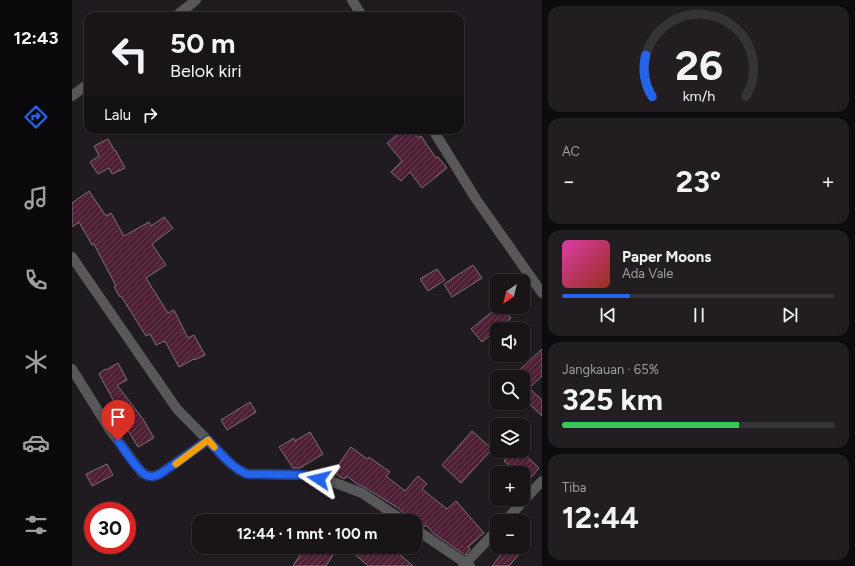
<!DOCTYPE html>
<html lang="id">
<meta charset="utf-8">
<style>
:root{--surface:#181418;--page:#211d21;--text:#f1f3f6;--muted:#9f9ea2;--line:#363337;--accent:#2563eb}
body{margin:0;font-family:Figtree,sans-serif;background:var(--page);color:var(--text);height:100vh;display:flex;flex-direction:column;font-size:15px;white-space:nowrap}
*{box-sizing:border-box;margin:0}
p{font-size:13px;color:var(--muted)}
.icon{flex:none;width:22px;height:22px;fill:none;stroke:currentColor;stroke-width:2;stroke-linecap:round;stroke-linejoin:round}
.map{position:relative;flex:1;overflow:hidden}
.sheet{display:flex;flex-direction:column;gap:6px;padding:6px;background:#0d0b0d;width:313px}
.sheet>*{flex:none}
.banner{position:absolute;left:12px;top:12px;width:380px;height:122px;border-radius:12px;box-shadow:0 1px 3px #0004,0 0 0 1px var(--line);background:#181418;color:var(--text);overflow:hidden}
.needle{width:26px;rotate:215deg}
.buttons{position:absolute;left:418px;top:274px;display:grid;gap:8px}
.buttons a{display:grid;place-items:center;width:40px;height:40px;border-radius:8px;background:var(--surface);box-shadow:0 1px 3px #0004,0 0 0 1px var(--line);font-size:20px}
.speed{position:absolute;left:12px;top:502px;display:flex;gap:8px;font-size:20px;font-weight:700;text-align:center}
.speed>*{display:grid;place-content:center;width:52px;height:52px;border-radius:50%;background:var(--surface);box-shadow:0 1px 3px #0004,0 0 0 1px var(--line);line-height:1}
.speed .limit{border:6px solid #d22;background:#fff;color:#111}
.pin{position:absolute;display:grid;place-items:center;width:34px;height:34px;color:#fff;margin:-41px -17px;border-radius:50% 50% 50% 0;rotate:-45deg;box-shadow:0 0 4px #0007}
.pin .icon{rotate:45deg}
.me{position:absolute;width:44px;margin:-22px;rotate:280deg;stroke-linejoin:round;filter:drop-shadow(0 0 3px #0008)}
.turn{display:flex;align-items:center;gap:14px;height:84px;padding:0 20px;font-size:18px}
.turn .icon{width:52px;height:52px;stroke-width:2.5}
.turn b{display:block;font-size:28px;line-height:34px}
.then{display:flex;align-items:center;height:38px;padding:0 20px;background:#0003;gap:8px;font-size:15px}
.big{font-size:30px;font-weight:700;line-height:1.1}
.sheet .tile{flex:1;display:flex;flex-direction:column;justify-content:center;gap:6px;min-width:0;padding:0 14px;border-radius:12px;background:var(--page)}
.sheet .dial{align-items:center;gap:0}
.dial svg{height:104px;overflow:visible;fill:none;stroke:var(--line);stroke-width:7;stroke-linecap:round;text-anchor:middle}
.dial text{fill:var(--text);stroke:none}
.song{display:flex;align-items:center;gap:12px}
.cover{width:48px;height:48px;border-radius:6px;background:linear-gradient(135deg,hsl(320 70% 55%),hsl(10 70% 35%))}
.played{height:4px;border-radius:2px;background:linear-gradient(90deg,var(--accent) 25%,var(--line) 25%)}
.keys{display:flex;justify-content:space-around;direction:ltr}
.heat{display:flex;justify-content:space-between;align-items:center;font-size:22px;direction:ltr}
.charge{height:6px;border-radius:3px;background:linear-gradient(90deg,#34c759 65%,var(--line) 0)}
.trip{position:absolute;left:120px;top:514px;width:230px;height:40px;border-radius:12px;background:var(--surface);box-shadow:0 1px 3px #0004,0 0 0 1px var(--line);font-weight:700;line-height:40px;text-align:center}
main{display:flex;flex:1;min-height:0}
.tabs{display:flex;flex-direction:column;width:72px;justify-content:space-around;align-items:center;background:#0a080a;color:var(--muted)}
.tabs .icon{width:28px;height:28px}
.tabs .selected{color:var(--accent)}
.tabs b{font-size:18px;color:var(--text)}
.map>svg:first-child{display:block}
.building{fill:url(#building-hatch);stroke:#7b7275}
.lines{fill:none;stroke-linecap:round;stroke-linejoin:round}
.street{stroke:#58575a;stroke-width:10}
.route-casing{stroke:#184099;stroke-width:10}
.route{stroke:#2563eb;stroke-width:7}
.slow{stroke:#f59e0b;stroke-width:7}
</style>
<main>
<nav class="tabs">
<b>12:43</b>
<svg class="icon selected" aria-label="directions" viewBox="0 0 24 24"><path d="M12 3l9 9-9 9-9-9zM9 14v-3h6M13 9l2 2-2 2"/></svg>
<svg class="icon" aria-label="music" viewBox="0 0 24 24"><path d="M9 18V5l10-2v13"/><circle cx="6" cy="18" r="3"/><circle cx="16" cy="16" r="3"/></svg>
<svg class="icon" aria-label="phone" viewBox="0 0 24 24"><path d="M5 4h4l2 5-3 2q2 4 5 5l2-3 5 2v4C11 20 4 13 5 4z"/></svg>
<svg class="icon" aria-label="climate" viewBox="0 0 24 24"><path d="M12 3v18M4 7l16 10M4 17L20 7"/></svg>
<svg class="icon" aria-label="car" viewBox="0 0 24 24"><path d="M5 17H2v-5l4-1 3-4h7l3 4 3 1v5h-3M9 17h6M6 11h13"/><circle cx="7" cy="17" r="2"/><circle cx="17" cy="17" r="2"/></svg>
<svg class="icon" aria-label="filters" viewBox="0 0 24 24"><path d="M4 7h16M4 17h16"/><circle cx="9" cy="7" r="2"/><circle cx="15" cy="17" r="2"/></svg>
</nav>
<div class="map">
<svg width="470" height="566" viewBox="0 0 470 566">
<defs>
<pattern id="building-hatch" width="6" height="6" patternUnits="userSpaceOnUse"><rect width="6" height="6" fill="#4f1f36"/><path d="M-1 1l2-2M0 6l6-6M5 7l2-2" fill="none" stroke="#673e52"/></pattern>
</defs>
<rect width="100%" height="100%" fill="#201b20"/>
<!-- building -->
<path class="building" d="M331,130H340L346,138L349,136L364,158L366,157L375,168L350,188L338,172L329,181L319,172L330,161L315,143Z
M36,139L43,151H44L53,168L40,174L37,168L26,174L18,162L27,156L22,146Z
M17,191L34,216L39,213L52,236L77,222L79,226L92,217L101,228L80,244L94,265L74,278L96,313L102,310L116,338L122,335L133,355L122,360V359L107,367L93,341L84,345L78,334L74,336L49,296L48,297L42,287L44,286L22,244L20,245L7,222L0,227V203Z
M401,265L410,278L380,297L372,284Z
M365,269L373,280L356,291L348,279Z
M426,307H430L439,318L410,342L399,329Z
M470,349V376L457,388L470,400V416L451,398V377H440Z
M46,363L55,380L45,385L71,419L82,438L66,447L52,424L50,425L38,409L44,405L27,374L33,369L34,370Z
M178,402L184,412L155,430L149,420Z
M400,431L420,449L389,483L370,465Z
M238,432L251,454L228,468H221L207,447L222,438L223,441Z
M279,447L295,459L297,457L318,472L314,476L333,491L346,476L355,484L350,489L375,509L384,501L412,533L396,547L398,549L393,555L361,533L354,525L352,527L347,524L343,523V521H341L326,508L294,488L285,484L275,476L272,479L270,478L261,472Z
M442,451H449L467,468L455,482L451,478V473H446L432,461Z
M35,464L41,475L20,486L14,474Z
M233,547H266L254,566H221Z
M275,547H319L341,566H296Z
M435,547H453L437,566H420Z"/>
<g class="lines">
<!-- street -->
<path class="street" d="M280,0L290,16
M104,16L124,0
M0,96L16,84
M361,130L404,199L470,293
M0,257L105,409L159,464L167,470L175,474L233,475L261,482L290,493L332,521
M0,369L38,430L70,473C77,477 81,477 88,474L136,440
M433,521L470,481
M343,529L398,566
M391,566L425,530"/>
</g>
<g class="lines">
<!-- route casing -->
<g class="route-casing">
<path id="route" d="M46,441C52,449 67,473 76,476C80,477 84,476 88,474L136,440C148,453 159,467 175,474L233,475L247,479"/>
</g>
<!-- route -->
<use href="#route" class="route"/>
<!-- slow -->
<path class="slow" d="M104,464L136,440L142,447"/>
</g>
</svg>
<div class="buttons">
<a><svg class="needle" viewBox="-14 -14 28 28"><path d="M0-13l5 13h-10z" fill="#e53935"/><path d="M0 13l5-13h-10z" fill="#9f9ea2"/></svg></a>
<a><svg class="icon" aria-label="sound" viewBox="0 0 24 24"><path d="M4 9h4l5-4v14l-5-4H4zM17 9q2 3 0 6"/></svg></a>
<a><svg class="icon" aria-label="search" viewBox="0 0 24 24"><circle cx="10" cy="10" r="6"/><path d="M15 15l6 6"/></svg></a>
<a><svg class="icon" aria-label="layers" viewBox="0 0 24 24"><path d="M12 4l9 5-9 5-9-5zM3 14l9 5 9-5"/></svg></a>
<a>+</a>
<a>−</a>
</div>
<div class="speed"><div class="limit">30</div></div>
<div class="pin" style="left:46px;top:441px;background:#d93025"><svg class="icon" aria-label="arrive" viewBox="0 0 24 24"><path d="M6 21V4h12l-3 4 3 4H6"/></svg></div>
<svg class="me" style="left:247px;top:479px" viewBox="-20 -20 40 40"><path d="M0-17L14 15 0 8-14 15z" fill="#2563eb" stroke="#fff" stroke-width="4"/></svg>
<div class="trip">12:44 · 1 mnt · 100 m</div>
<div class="banner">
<div class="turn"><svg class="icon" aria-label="left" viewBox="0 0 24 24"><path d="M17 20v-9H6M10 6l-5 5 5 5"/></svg><div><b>50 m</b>Belok kiri</div></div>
<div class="then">Lalu<svg class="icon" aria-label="right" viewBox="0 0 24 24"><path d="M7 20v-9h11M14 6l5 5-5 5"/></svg></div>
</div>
</div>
<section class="sheet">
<div class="tile dial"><svg viewBox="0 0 100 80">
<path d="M14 69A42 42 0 1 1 86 69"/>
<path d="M14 69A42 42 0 0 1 9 37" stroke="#2563eb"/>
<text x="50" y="56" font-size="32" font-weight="700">26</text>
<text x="50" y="72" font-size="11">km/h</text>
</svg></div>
<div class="tile"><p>AC</p>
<div class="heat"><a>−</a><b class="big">23°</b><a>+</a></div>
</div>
<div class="tile">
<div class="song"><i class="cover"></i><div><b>Paper Moons</b><p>Ada Vale</p></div></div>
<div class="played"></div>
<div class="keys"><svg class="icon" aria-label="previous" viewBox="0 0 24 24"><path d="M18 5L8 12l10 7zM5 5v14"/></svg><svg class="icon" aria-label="pause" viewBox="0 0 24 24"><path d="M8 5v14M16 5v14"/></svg><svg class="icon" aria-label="next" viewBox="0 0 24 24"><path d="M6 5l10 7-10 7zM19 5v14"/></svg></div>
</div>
<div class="tile"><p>Jangkauan · 65%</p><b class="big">325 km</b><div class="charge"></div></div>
<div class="tile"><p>Tiba</p><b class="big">12:44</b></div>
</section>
</main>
